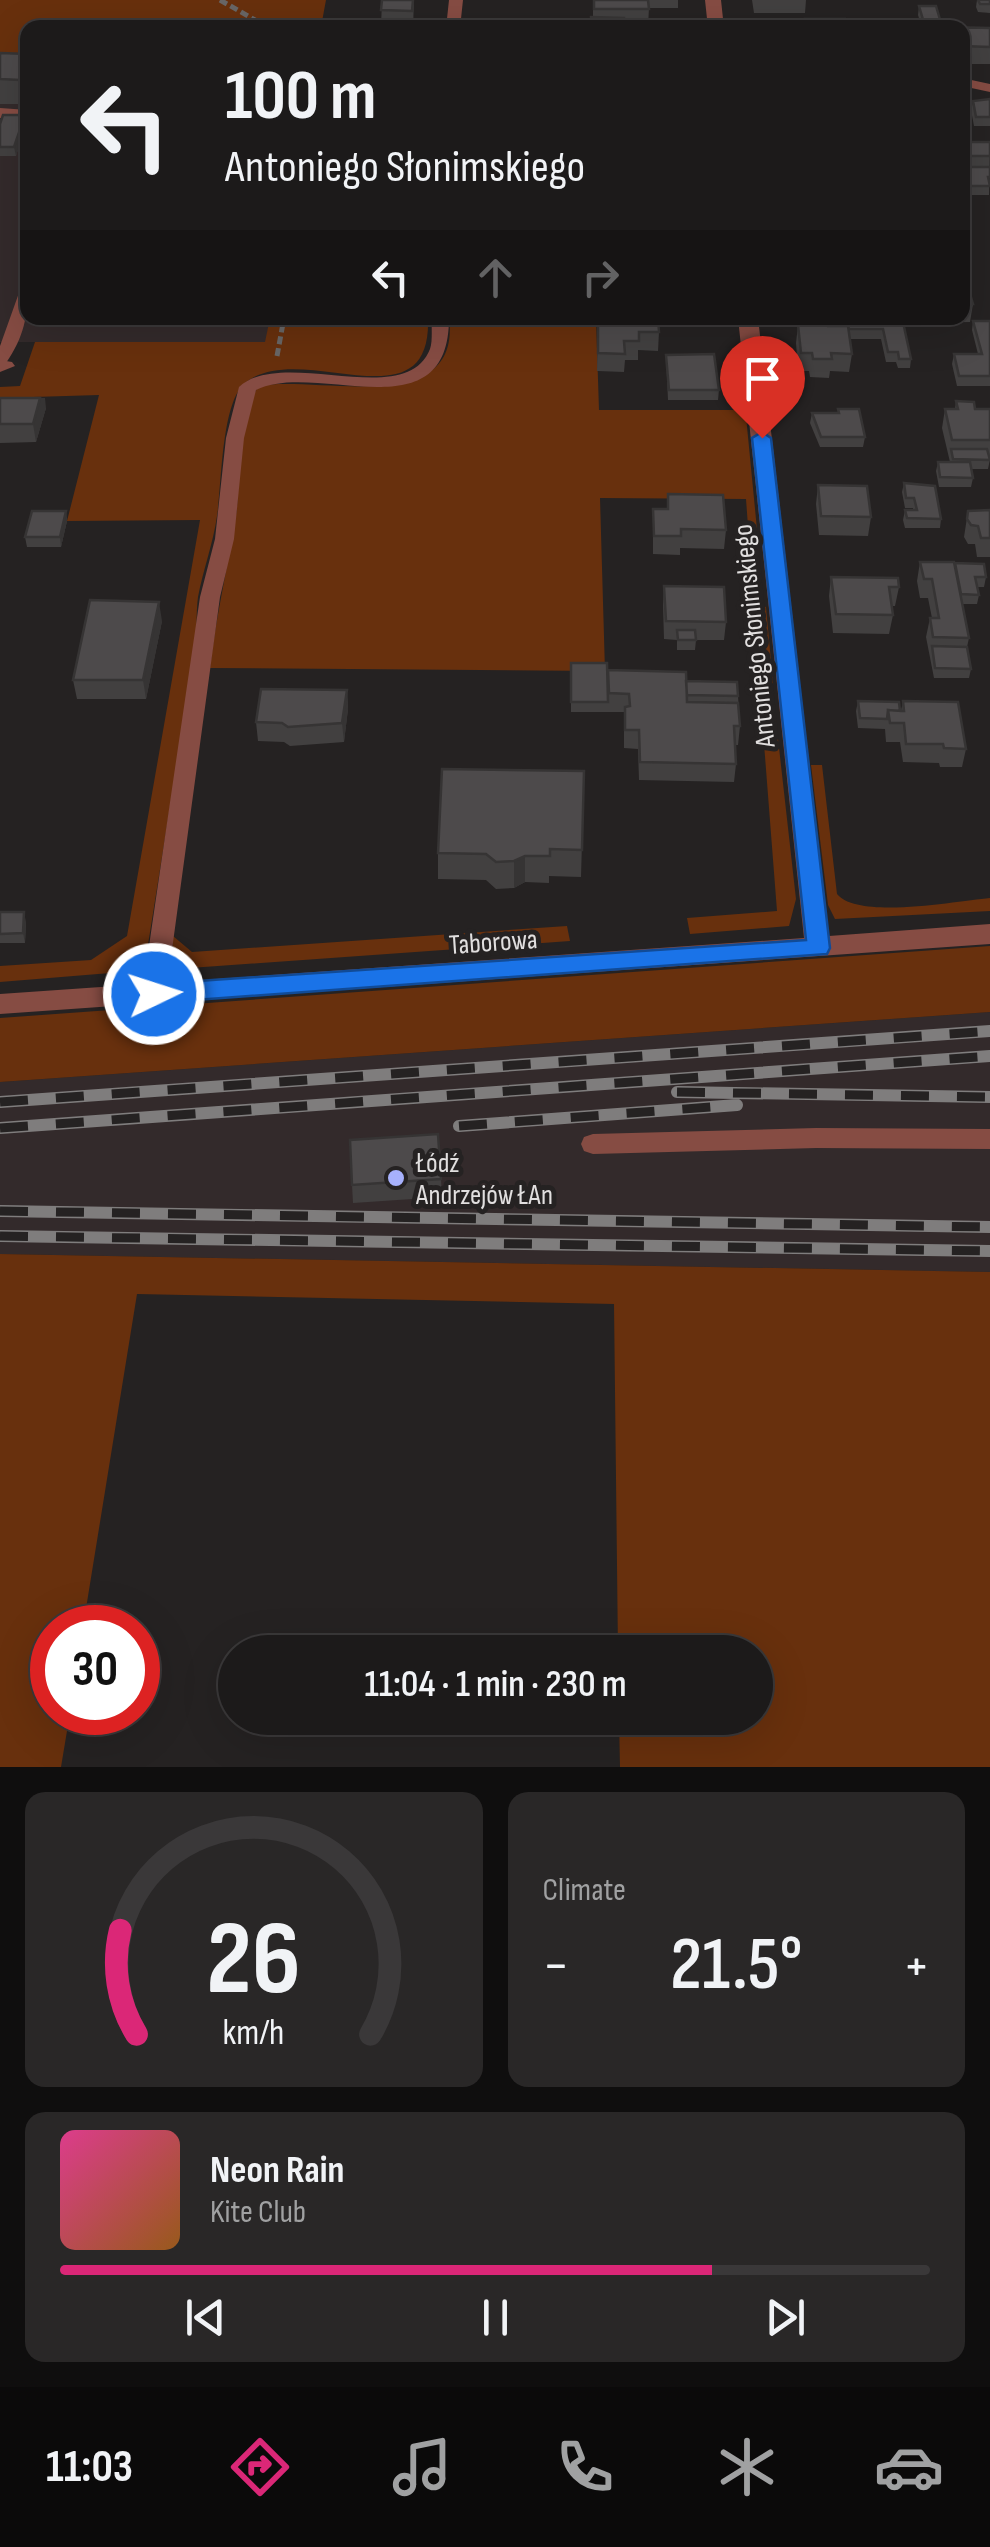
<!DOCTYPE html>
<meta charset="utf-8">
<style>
:root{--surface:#1c1a1a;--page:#292727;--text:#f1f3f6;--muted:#a0a1a2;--line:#3a3839;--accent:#db2777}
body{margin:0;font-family:"Sofia Sans Condensed",sans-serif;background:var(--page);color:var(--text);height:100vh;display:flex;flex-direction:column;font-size:38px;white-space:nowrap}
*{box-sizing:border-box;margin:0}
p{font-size:32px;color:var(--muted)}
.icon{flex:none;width:55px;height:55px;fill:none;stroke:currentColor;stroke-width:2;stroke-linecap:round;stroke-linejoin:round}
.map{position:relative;height:1767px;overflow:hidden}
.drawer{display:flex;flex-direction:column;gap:25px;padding:25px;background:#0f0e0e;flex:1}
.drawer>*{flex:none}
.guide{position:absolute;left:20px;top:20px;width:950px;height:305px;border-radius:20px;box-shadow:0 10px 40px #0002,0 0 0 2px var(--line);background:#1c1a1a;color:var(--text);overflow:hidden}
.speed{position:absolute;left:30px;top:1605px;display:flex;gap:20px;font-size:50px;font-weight:700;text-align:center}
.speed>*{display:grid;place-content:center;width:130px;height:130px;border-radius:50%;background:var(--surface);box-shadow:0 10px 40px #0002,0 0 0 2px var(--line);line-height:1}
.speed .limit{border:15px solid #d22;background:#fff;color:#111}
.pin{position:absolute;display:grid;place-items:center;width:85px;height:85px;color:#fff;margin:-102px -42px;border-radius:50% 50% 50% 0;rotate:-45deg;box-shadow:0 0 10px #0007}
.pin .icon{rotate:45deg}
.me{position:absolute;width:110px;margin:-55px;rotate:86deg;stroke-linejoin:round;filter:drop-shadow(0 0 8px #0008)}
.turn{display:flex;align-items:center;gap:35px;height:210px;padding:0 40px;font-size:45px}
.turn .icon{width:130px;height:130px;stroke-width:2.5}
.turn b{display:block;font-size:70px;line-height:85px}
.lanes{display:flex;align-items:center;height:95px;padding:0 40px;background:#0003;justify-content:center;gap:50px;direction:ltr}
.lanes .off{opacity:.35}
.big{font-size:75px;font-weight:600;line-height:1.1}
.drawer .widget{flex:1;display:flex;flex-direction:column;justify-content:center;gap:15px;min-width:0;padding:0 35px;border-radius:20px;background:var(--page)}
.drawer .dial{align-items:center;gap:0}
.dial svg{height:260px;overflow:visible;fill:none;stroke:var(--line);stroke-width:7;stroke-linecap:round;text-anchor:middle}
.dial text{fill:var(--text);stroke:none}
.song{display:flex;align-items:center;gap:30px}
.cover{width:120px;height:120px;border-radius:15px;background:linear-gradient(135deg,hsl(330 70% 55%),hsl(30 70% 35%))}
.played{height:10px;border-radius:5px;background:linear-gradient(90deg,var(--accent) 75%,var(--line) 75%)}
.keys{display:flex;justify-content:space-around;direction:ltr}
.heat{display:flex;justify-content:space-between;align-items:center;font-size:55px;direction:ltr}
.drawer .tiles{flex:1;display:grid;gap:25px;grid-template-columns:1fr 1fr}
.widget:last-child{grid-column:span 2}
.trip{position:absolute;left:218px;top:1635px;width:555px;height:100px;border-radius:50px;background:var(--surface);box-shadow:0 10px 40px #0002,0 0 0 2px var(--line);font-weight:600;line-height:100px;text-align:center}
.tabs{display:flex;height:160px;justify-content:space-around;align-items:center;background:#0b0a0a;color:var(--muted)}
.tabs .icon{width:70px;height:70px}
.tabs .selected{color:var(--accent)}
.tabs b{font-size:45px;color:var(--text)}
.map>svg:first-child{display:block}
.built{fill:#332a2b}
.green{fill:#68300d}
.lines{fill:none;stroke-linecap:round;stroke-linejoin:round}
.path{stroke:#686666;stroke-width:5;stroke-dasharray:8 4;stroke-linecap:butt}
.service{fill:#864c43;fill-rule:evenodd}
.minor{fill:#864c43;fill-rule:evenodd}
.rail-casing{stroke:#7f7d7d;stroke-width:12}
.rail{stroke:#252222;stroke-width:9;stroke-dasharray:28;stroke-linecap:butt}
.wall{fill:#424040}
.shaded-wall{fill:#363434}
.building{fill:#4d4a4b;stroke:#363434;stroke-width:2.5}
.route{fill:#1a73e8;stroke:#114b97;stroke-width:2.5}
.poi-dot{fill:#a7b1fc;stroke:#252222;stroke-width:4}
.labels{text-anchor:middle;stroke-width:10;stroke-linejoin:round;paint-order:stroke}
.street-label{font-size:28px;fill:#e1dfdf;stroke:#252222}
.poi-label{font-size:28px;fill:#e1dfdf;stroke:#252222;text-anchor:start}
</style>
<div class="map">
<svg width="990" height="1767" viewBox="0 0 990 1767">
<rect width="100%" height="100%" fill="#252222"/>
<!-- built -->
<path class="built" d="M0,69H27L28,318H270L266,342H0Z
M990,1012V1272L0,1254V1082Z"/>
<!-- green -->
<path class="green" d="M0,0H326L321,27L28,28L27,69H0Z
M270,318H428C432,430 300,337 245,383C221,403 222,485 217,516C213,544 203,570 198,597C196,612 197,628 196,643L147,951L135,971L0,982V966L91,960L127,936L200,520L67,521L99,395L0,398V387L20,386L35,342H265Z
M449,318H596L599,410H737L735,375H742L759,550L750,554L746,499L600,498L605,671L210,668C216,616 228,566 236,515C242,476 234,419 259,386C316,375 462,419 449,318Z
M754,604L766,607L773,683L760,689Z
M761,705L775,712L796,899L789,926L690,934L687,918L777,911Z
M811,765H822L837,894C858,920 957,901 990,898V911L835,919L828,905Z
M567,926L570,941L176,969L172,957L173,936L192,952Z
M990,946V1012L0,1082V1018Z
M0,1254L990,1272V1767H620L619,1718H755V1652H618L614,1304L137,1294L83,1627L52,1628V1712L70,1713L61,1767H0Z"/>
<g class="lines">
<!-- path -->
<path class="path" d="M220,0L269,28
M277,356L284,318"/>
<!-- service -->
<path class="service" d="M449,0H463L460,28H446Z
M962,78L990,84V92L962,86Z
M0,108L28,110V120L0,118Z
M28,285C28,316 24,337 6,363L0,364V346L20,290Z
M432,318H449C449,436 316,360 256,390L244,438L234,539L220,597L166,994L162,1000H146L142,994L200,597L215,539L226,438L239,387C283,346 406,411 430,349C433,340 431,327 432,318Z
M816,1128L990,1129V1149L816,1148L593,1154L584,1151L581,1144L584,1137L593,1134Z"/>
<!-- minor -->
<path class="minor" d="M705,0H721L724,28H708Z
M738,318H758L829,936L990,924V944L0,1014V994L804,938Z
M0,360L12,362L15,366L0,372Z"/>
<!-- rail casing -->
<g class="rail-casing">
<path id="rail" d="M677,1092L990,1097
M0,1102L990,1031
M459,1126L737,1105
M0,1128L990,1056
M0,1211L990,1227
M0,1236L990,1251"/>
</g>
<!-- rail -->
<use href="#rail" class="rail"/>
</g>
<!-- wall -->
<path class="wall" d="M382,0H414L413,28L381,27Z
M593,0H678V8H649L648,26H624L593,17Z
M752,0H806L805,13H754Z
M977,0H990V13L978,12L976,7Z
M919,6L941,23L940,28H922L918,15Z
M962,28H990V64H962Z
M0,53L28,54V104H0Z
M990,99V126H974L971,110L973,101Z
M0,124H26L16,156H0Z
M962,142H990L989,195H962Z
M962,277L973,304L970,322L920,323L919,318H962Z
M598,318L659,332L658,351L638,350V360H625L624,372L597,371Z
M973,321H990V386H957L952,364L954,354H978L972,330Z
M847,322H903L911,359L910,368H898L896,362H886L881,339H850L852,354L849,372L830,371L829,378L810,377L809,371H798L796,343L798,325L847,326Z
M666,355L719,390L718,400H668Z
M0,398L46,408L36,442L0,443Z
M956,401L975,409H990V459L988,469H971L973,478L971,487H939L936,471L938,462H950L942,428L945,409H955Z
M838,409L865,437L863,447H820L810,423L812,413H838Z
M904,483L941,519L940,528H905L903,520L905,510H913V508H905L902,492Z
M818,485L871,517L868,536L819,535L816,504Z
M668,494L726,530L724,549L680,548V555L653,554V509H667Z
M990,510V557H977L975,544H968L964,537L968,511Z
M66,511L67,521L61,547H27L25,537Z
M920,562L986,577L984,587H977L979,595L977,604H962L969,638L967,647L971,669L969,678H934L926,637L930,618H932L928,598H920L917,581Z
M831,577L899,587L895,606H891L893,615L889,634L833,633L829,596Z
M664,586L726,622L724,640H696L695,650H677V640L664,639L663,605Z
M162,621L146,699H77L73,680Z
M571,663L608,682L686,681L738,696L740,726L738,745H735L736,764L734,782L639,780L638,749L624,748V712H571Z
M347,690L348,709L344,742L290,746L284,742L258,741L256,722Z
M858,701L901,711L903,701L966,749L962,767H940L939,763L903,762L900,742H886L885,729L858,728L856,711Z
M584,771L581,877L549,876V883L525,882L514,888L496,889L486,880L438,879V853Z
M0,912L26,922L25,943H0Z
M441,1179L442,1197L353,1203L352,1185Z"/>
<!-- shaded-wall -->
<path class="shaded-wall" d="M28,56V87H21L20,80Z
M25,115L26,124L16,156L14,147Z
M40,398H45L46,408L36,442L33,424Z
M66,511L67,521L61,547L60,537Z
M159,602L162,621L146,699L143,680Z
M347,690L348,709L344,742L342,723Z
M525,856V882L514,888V861Z
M24,912L26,922L25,943L23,933Z"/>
<!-- building -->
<path class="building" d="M382,0H413L412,11L381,10Z
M594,0H648L649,9H594Z
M978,0H990V4H980Z
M919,6H936L941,23H924Z
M591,17L624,18L625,28H592Z
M805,19H845L846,28H807Z
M754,20H795L796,27L755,28Z
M646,26H681V28H646Z
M947,27L990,28V47L962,46V28Z
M0,53L28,54L20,80L0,79Z
M28,67V87H21Z
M990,99V117H976L973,101Z
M3,115H25L14,147H0V124Z
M962,142H990V156H962Z
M962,167H990V177H988L990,186H963Z
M962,277H965L973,304H962Z
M598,318H658L659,332H639V341H624L625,354L598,353Z
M827,320L828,326H848L852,354L831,353L832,359H813L812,353H801L798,325Z
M973,321H990V376H959L954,354H982Z
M847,322H903L911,359H899L898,352H888L883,329H849Z
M714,354L719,390H669L666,355Z
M0,398H40L33,424H0Z
M956,401L974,402L975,409H990V440H952L945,409H958Z
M838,409H859L865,437H821L812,413H839Z
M951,449H987L990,460L953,459Z
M938,462H970L973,478L940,477Z
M904,483L935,486L941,519L907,518L905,510H917L914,498H906Z
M818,485L867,486L871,517L821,516Z
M668,494L723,495L726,530L681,529V536H654L653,509H668Z
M990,510V538H981L978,526L971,525L967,519L968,511Z
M32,511H66L60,537H25Z
M920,562H954L969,638L933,637L930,618H939L932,579H924Z
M955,563L984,564L986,577H975L979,595L961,594Z
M831,577L898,578L899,587H889L893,615L836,614Z
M664,586L724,587L726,622L666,621Z
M90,600L159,602L143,680H73Z
M677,630H695L696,640H678Z
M932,646L967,647L971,669L935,668Z
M571,663H607L608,702H571Z
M608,670L686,672L687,702L738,703L740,726H734L736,764L640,762L639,730H625V707L630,706L629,694L609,693Z
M686,681L737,682L738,696L687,695Z
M261,689L347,690L342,723L288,727L282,723L256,722Z
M858,701L899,702L900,711L888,710L887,719L860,718Z
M903,701L958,702L966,749L944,748L943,744H906L904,723H890L888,710L904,711Z
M442,769L584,771L582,850L550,849V856H525L514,861L496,862L486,854L438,853Z
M0,912H24L23,933L0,934Z
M438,1134L441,1179L352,1185L350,1140Z"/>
<!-- route -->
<path class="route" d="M762,432L771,438L830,948L827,954L154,1003L145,1000L142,994L145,987L154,984L806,940L752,438Z"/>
<!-- markers -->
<circle class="poi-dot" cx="396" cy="1178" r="10"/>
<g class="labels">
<!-- street labels -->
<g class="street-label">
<text transform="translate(753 636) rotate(-96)" y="10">Antoniego Słonimskiego</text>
<text transform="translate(493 941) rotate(-4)" y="10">Taborowa</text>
</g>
<!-- poi labels -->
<g class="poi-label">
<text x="416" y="1172">Łódź<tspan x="416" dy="32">Andrzejów ŁAn</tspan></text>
</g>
</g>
</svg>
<div class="speed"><div class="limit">30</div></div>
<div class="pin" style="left:762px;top:438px;background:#d93025"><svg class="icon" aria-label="arrive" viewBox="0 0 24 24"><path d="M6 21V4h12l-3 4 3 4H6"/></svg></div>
<svg class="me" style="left:154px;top:994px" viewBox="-20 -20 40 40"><circle r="17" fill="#1a73e8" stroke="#fff" stroke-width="3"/><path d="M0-11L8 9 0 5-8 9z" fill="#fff"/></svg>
<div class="trip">11:04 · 1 min · 230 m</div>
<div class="guide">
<div class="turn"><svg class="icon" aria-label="left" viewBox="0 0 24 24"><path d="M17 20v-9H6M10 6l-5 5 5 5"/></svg><div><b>100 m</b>Antoniego Słonimskiego</div></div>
<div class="lanes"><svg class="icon" aria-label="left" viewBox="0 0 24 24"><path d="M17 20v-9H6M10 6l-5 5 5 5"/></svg><svg class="icon off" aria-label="ahead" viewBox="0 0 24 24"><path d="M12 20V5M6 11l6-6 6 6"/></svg><svg class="icon off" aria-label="right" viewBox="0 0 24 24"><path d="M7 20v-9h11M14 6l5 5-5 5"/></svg></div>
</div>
</div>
<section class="drawer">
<div class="tiles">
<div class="widget dial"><svg viewBox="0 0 100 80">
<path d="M14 69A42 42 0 1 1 86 69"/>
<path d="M14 69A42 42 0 0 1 9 37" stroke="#db2777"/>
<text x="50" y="56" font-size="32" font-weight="700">26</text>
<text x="50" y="72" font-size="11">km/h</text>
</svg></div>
<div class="widget"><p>Climate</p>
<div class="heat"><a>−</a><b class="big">21.5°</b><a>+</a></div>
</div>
<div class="widget">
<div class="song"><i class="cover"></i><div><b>Neon Rain</b><p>Kite Club</p></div></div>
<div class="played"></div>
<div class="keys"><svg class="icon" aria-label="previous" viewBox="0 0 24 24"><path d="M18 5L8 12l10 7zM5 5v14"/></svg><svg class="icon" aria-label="pause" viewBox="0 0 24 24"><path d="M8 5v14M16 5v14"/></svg><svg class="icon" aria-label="next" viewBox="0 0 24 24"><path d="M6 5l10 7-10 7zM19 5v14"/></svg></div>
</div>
</div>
</section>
<nav class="tabs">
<b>11:03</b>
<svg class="icon selected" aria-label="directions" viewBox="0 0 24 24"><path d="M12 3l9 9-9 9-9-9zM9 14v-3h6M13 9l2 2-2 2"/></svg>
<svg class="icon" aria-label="music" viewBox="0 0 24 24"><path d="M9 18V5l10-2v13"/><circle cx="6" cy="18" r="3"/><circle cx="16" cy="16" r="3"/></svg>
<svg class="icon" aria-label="phone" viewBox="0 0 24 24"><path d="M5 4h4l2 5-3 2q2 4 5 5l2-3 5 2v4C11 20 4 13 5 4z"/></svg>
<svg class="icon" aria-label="climate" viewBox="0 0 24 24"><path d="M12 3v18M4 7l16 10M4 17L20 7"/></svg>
<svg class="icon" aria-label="car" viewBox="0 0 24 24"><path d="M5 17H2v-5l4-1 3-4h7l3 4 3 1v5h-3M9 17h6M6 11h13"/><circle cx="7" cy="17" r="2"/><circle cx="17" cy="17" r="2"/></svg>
</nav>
